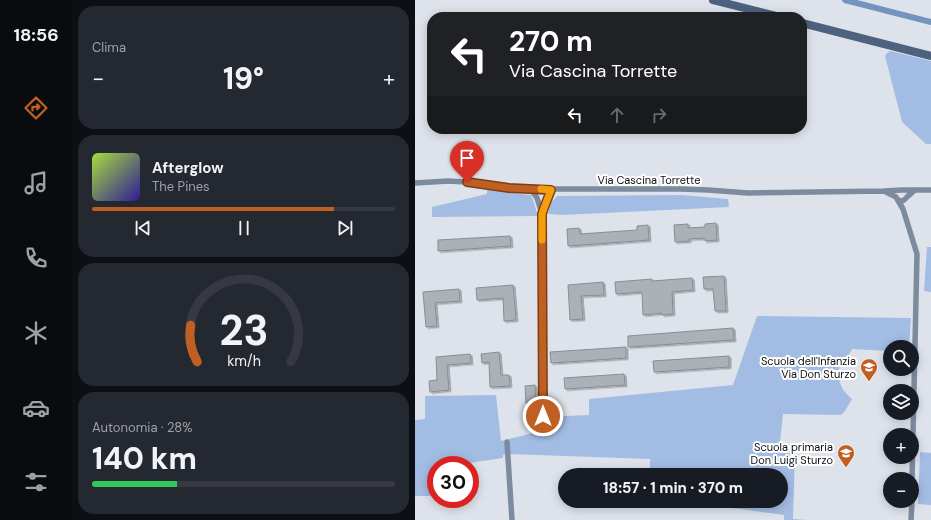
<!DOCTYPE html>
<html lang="it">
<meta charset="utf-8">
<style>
:root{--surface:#171b24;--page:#242831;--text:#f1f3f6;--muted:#9ea1a6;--line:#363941;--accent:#c05f22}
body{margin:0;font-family:"DM Sans",sans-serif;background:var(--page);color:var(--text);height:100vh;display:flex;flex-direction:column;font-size:15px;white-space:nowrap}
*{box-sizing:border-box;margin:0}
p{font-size:13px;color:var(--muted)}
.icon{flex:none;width:22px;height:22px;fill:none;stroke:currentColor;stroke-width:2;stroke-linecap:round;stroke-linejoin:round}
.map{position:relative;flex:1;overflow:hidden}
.side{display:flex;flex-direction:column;gap:6px;padding:6px;background:#0d0f14;width:343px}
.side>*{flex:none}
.banner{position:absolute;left:12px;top:12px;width:380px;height:122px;border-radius:16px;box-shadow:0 2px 10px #0003;background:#202124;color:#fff;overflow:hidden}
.controls{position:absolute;left:468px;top:340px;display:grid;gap:8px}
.controls a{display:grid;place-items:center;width:36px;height:36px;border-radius:50%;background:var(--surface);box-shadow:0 2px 10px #0003;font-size:20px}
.speed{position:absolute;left:12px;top:456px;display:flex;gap:8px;font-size:20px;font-weight:700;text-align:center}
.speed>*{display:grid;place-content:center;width:52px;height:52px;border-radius:50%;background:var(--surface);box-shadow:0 2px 10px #0003;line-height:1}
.speed .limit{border:6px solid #d22;background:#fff;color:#111}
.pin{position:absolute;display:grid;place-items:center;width:34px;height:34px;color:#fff;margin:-41px -17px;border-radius:50% 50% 50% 0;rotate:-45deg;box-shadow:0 0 4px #0007}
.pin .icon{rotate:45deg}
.me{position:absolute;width:44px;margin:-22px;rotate:0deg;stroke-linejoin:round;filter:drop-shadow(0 0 3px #0008)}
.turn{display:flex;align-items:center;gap:14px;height:84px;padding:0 16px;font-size:18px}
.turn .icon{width:52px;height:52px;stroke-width:2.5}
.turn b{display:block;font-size:28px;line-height:34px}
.lanes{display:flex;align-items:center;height:38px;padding:0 16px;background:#0003;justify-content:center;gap:20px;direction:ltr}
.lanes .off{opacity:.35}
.big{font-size:30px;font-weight:800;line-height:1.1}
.side .widget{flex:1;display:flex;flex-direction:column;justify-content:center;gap:6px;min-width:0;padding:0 14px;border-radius:16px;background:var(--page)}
.side .dial{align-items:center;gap:0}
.dial svg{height:104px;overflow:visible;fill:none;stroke:var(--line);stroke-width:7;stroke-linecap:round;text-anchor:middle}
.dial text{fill:var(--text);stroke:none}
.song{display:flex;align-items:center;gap:12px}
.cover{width:48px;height:48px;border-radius:6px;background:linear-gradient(135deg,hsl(80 70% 55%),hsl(250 70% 35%))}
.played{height:4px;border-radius:2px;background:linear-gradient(90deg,var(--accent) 80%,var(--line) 80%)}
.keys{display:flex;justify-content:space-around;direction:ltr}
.heat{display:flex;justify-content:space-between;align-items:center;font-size:22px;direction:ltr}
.charge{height:6px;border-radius:3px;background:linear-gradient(90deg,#34c759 28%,var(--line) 0)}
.trip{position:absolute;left:143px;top:468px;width:230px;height:40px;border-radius:20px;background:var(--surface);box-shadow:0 2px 10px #0003;font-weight:800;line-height:40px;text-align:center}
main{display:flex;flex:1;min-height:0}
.dock{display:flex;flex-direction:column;width:72px;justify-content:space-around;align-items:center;background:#090b0e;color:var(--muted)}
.dock .icon{width:28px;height:28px}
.dock .selected{color:var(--accent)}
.dock b{font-size:18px;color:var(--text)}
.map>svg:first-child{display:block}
.green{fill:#a3bce3}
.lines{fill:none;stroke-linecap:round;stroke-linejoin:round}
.canal{stroke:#7593c1;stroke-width:6}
.building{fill:#acb1b8;stroke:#888d94;filter:url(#shadow)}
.minor{stroke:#7d8b9f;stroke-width:5.5}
.secondary{stroke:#4e617e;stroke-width:8}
.route-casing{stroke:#7d3e16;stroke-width:10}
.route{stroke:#c05f22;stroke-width:7}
.slow{stroke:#f59e0b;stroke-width:7}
.labels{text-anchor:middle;stroke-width:4;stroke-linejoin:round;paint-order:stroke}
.street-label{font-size:11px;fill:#0c0e10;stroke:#fff}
.poi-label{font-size:11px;fill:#0c0e10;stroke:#fff;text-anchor:end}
</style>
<main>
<nav class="dock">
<b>18:56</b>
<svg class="icon selected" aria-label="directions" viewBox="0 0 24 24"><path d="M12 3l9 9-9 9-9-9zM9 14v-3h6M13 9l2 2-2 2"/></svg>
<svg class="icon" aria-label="music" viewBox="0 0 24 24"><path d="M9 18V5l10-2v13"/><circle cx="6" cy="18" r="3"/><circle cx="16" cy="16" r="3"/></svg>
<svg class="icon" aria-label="phone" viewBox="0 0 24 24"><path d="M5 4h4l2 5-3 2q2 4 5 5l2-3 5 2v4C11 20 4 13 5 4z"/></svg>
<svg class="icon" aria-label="climate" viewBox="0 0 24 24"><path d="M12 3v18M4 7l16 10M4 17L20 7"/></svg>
<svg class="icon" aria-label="car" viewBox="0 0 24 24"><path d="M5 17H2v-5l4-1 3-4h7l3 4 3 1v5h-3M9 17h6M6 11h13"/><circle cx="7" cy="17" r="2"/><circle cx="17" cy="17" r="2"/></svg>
<svg class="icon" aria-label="filters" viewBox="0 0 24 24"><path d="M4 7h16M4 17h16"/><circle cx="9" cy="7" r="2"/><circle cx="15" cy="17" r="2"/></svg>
</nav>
<section class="side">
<div class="widget"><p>Clima</p>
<div class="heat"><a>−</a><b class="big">19°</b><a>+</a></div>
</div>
<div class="widget">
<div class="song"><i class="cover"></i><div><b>Afterglow</b><p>The Pines</p></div></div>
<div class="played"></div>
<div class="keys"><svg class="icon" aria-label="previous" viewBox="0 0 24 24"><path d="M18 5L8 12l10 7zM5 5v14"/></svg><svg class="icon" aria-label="pause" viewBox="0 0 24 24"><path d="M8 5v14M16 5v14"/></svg><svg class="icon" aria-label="next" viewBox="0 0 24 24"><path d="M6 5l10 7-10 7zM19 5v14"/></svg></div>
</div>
<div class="widget dial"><svg viewBox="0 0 100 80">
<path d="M14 69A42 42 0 1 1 86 69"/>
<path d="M14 69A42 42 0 0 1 9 41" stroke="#c05f22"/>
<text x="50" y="56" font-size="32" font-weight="700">23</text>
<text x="50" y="72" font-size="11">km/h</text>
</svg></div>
<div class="widget"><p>Autonomia · 28%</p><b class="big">140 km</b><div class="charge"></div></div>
</section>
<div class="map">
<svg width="516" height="520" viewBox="0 0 516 520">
<defs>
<filter id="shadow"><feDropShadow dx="2" dy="1.5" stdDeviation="0" flood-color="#0004"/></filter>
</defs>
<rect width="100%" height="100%" fill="#dee3eb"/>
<!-- green -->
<path class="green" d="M475,51L516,61V144H511L487,122L470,56L472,53Z
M72,190L116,195L119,203L123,216L17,217V207L72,194Z
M266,195L313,199L314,207L148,215L133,214L136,203L142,196Z
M512,247H516V292L509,291Z
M342,316L496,318L494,347H475V351L437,349C435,355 430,357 427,362C424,365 424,370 424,374C424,386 429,392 437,399L430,411L426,415L368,414L364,451L380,452L378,519L393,520H369V515L265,501H366V475H235V459L93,454L88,455V458L54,463V465H21V496H0V420L10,419V396L81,395L86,441L130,430L128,417L174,415V399L318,385Z
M505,452L516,453V505L503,504Z"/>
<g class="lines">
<!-- canal -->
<path class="canal" d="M430,0L516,22"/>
</g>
<!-- building -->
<path class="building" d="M301,223L302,240L290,241V238L274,239V241L260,242L259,225L273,224V228L290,227V224Z
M233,225L234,240L153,246L152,229L164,228L165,234L222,230V226Z
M95,236L96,246L23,251V240Z
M309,276L311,311H300L298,289H289L288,277Z
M277,278L278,290L257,292L258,314L247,315V313L228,315L227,292L201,294L200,282L237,279V281Z
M188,282L189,295L166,296L168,319L155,320L153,285Z
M98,285L101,320L89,321L88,298L62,300L61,288Z
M44,289L45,301L20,303L22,326L11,327L8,292Z
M318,328L319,340L213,347V336Z
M211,347V358L136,363L135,352Z
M84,352L86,375H94L95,386L75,387L74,362L67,363L66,354Z
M55,354L56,363L32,365L34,390L15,392L14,381L22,380L21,357Z
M314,356V367L239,372L238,361Z
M209,374L210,385L150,389L149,378Z
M120,385L121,402L111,403L110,386Z"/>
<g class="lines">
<!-- minor -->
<path class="minor" d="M0,183L33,181L52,182L94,188L127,189H266L293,190L333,193L469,191L487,190H516
M116,189L122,198L127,214
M471,192L481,197L488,209L502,254L497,479
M483,200C489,202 489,200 493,196C495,194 498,192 500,190
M128,417L127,214L129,207L137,190
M92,442L97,520
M496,520L497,501"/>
<!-- secondary -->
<path class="secondary" d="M298,0L365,17
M387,23L516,56"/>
</g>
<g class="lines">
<!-- route casing -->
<g class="route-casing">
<path id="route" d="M52,182L94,188L136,190L129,208L127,214L128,416"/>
</g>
<!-- route -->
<use href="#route" class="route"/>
<!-- slow -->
<path class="slow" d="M126,189L136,190L129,208L127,214V240"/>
</g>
<!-- icons -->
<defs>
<g id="school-pin" transform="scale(0.9)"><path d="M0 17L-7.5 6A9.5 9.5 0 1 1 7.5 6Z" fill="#c05f22" stroke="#fff"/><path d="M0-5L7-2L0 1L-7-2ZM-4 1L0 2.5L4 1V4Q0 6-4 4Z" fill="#fff"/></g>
</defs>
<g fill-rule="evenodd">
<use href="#school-pin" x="454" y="367"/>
<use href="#school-pin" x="431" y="453"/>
</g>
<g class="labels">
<!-- street labels -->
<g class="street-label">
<text x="234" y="184">Via Cascina Torrette</text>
</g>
<!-- poi labels -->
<g class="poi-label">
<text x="441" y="365">Scuola dell'Infanzia<tspan x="441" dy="13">Via Don Sturzo</tspan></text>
<text x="418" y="451">Scuola primaria<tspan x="418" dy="13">Don Luigi Sturzo</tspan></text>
</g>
</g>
</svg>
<div class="controls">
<a><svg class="icon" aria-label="search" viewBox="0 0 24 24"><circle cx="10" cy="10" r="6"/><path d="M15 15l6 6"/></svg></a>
<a><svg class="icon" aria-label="layers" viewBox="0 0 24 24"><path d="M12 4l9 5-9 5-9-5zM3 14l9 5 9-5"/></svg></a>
<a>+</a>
<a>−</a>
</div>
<div class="speed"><div class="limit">30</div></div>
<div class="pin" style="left:52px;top:182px;background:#d93025"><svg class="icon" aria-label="arrive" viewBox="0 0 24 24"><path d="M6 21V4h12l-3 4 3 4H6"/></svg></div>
<svg class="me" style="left:128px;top:416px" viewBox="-20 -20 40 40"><circle r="17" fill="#c05f22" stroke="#fff" stroke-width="3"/><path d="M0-11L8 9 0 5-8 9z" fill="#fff"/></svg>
<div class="trip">18:57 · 1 min · 370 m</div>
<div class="banner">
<div class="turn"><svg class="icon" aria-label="left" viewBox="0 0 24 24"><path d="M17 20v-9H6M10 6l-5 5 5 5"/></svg><div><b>270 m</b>Via Cascina Torrette</div></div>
<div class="lanes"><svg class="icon" aria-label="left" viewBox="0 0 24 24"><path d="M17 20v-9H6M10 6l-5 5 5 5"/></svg><svg class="icon off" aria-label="ahead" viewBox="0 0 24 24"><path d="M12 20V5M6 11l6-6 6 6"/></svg><svg class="icon off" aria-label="right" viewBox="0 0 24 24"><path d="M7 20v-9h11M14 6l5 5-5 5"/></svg></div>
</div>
</div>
</main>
